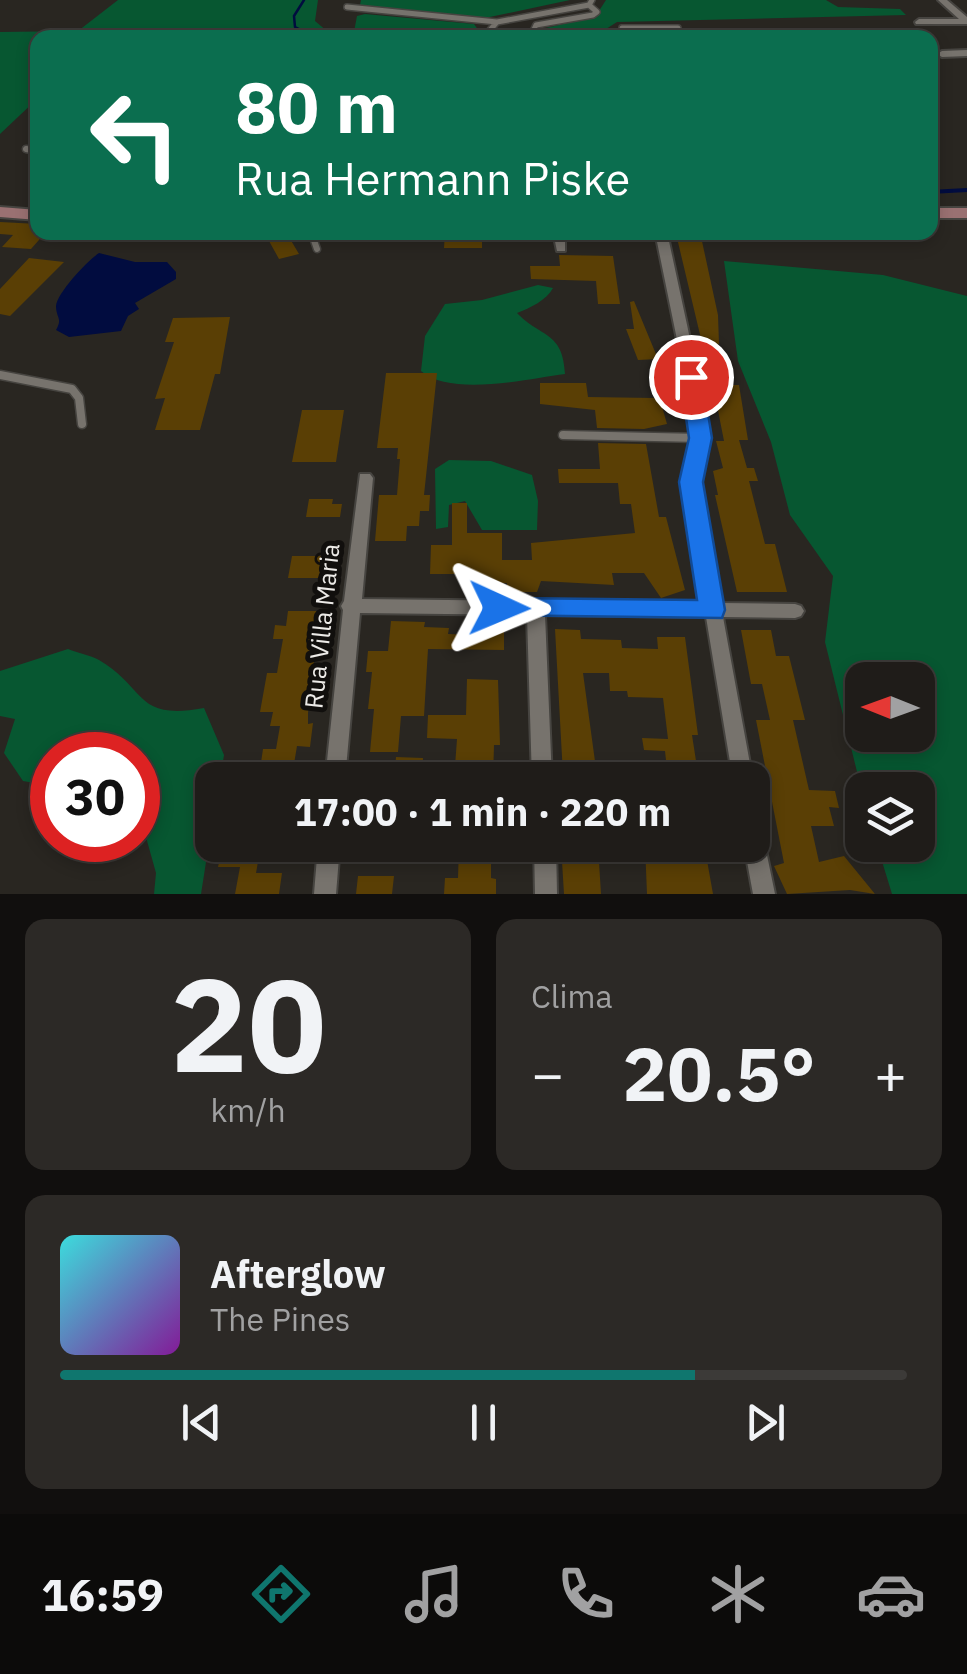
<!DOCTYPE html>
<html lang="pt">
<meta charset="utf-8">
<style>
:root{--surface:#1f1c19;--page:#2c2926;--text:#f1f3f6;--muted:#a1a1a2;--line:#3c3a38;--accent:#0f766e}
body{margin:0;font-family:"IBM Plex Sans",sans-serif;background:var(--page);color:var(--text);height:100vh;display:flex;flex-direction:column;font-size:38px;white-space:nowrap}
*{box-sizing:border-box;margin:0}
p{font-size:32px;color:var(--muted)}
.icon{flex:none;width:55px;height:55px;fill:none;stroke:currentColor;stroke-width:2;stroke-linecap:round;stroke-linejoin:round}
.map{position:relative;height:894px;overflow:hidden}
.panel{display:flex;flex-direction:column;gap:25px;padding:25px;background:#110f0e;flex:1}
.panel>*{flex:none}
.hud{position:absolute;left:30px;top:30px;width:908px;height:210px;border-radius:20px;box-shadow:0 5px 15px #0003,0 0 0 2px var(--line);background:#0b6e4f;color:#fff;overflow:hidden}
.needle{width:65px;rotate:271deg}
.controls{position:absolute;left:845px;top:662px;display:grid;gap:20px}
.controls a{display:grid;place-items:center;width:90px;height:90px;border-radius:20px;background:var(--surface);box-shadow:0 5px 15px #0003,0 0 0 2px var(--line);font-size:50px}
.speed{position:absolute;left:30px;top:732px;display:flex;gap:20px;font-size:50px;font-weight:700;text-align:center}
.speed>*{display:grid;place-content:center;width:130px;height:130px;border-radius:50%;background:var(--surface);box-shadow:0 5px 15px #0003,0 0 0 2px var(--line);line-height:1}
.speed .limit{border:15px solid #d22;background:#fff;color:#111}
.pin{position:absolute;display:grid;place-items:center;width:85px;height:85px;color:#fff;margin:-42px;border:5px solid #fff;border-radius:50%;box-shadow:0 2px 10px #0007}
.me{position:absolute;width:110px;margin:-55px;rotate:91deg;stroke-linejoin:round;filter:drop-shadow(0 0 8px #0008)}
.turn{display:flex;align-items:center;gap:35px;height:210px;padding:0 40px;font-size:45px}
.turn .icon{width:130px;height:130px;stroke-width:2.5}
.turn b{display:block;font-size:70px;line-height:85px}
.big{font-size:75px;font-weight:700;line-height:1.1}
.panel .tile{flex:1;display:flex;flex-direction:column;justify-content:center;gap:15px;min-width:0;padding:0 35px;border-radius:20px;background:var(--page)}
.panel .dial{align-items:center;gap:0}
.dial b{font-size:130px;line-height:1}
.song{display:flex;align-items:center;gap:30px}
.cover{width:120px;height:120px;border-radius:15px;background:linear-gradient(135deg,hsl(180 70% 55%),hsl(290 70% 35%))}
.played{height:10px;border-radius:5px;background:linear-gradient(90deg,var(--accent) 75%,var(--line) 75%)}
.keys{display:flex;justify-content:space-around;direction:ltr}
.heat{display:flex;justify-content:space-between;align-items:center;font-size:55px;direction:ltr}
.panel .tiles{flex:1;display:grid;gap:25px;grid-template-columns:1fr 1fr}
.tile:last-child{grid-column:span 2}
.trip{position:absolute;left:195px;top:762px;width:575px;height:100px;border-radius:20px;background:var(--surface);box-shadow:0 5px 15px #0003,0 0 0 2px var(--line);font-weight:700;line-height:100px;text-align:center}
.tab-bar{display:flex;height:160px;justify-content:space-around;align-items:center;background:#0c0b0a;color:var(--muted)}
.tab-bar .icon{width:70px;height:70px}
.tab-bar .current{color:var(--accent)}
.tab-bar b{font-size:45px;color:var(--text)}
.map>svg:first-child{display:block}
.green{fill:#075731;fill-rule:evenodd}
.water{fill:#010c3f}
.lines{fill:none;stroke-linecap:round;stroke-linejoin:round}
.stream-far1{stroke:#010c3f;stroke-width:2.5}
.stream{stroke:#010c3f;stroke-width:4}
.building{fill:#5a3f05}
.lane-far2-casing{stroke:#464440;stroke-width:8}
.lane-far1-casing{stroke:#464440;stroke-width:9}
.lane-casing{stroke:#464440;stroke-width:11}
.street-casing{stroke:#464440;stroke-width:4}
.secondary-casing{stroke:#464440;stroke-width:4}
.lane-far2{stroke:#77736d;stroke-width:5}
.lane-far1{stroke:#77736d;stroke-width:6}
.lane{stroke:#77736d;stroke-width:8}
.street{fill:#77736d;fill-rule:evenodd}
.secondary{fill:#9a7172;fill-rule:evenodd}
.route{fill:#1a73e8;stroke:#114b97;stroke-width:2.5}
.labels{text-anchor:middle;stroke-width:10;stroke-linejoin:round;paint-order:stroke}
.street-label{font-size:25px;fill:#eceae7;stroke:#110f0d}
</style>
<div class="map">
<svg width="967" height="894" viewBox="0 0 967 894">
<rect width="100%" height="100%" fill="#292621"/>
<!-- green -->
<path class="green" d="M118,0H318L315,21L327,31L325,38H38L37,99L0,134V32L78,31Z
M361,0H570L485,18L371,9L360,5Z
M606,0H826L838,7L900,9L906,15L617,22L606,29L608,37L539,38L541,29L595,17Z
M365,14L474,24L483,37H353L357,16Z
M724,261L883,275L967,296V894H892L877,845H918V790L862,792L825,642L833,576L790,515L771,442L738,361ZM862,680H918V735H862Z
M538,285L553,288C547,300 530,308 517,313C541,338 563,331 565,374C527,379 451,397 421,371L425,336L445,304L482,300Z
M449,460L491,461L532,475L538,501L537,530H482L465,501L449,505L448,527L436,529L435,469Z
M68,649C78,653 90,655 99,660C147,688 134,721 204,708L224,755L220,780H212V824L201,894H154L156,873L144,830L138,826V755H52V786L23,781L4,753L15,719L0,716V671Z"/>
<!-- water -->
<path class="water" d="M99,253L135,262H167L176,272V279L135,303L139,309L128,316L121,331L69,337L56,330C63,318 56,318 56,306C57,293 88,260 99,253Z"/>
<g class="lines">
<!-- stream-far1 -->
<path class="stream-far1" d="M304,0L294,16L295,27L317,38"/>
<!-- stream -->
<path class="stream" d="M930,192L967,190"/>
</g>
<!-- building -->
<path class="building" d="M0,222L38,224V232H46L31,249L2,247L13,235L0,234Z
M264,232H286L299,254L279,259Z
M445,232H482V248H444Z
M685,232H700L718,315L719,344L702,343L677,238H687Z
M559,255L613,256L620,304H598L596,281L531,279L530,266H560Z
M29,258L64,262L10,316L0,314V289Z
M634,301L658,359L638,360L626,329H634L630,302Z
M230,317L220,374H215L200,430H155L165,398L155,399L174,342H165L173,318Z
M386,373H437L424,495H430L429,511H420L419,526H407L406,541H375L379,495H397L400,459H397L398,448H377Z
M540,383H586L588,397L654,398L661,403L667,424L644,429L597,428L595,410L540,404Z
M713,385H739L748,440H739L747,468H754L758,481H749L765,544H775L787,592H737L715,495H718L713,471L723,468L716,441H724Z
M302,410H344L336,462H292Z
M598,443L646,444L659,517H666L685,590L661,598L644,573H612L614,585L541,581L537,592H507V583H470V574H430L431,545H452V503H467V533H502V560H532L531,543L635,533L631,504H620L618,483H559L558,469H600Z
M309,499H333L332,504H342L340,517H306Z
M292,556H322L319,578H288Z
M288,611H317L319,620L308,713V724L313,723L310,747L297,746L292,776H259L263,749H276L280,726H270L273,712H260L267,673H277L283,639H273L275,625L286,626Z
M391,621L425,622L424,627L449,628L448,634L473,635L474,627L504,628V650L428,649L424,716H401L398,752H370L374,709H368L372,672H366L368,651H388Z
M555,629L580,630L581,639L621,640L622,648L658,649L657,637H685L698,735H692L699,780L668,779L665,751L644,750L642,738L668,739L663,698L628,697L627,691H610L609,673H583L597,776L563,775Z
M741,630H771L776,656H789L805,720H793L809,790L835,791L839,808L829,807L834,826H811L819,862L844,856L875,894L850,890L787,894L774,866L784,863L756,720H770L762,684H751Z
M467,679L498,680L500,745H494L493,780H454L457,739L427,738L428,715H466Z
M396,757L423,758L422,780H394Z
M223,845H261L256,873H282L279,894H235L240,867H218Z
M459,845H491V878L496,879V894H444L445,878H458Z
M561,845H620L622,863L599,862L601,894H564Z
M645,845L705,849L713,894H647Z
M358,876H394L392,894H356Z"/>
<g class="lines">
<!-- lane-far2 casing -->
<g class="lane-far2-casing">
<path id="lane-far2" d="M347,7L497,22
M493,38L490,30L497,22L589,5
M530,38L536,25L593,15L597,12L589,5L592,0
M623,38L622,28H678L680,38
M26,149L37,151"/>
</g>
<!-- lane-far1 casing -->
<g class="lane-far1-casing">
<path id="lane-far1" d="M26,149L38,151
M311,232L317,249"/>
</g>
<!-- lane casing -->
<g class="lane-casing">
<path id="lane" d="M0,375L72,389L79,398L82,424
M563,435L700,438"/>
</g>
<!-- street casing -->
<g class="street-casing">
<path id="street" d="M938,0H947L967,17V24H916L915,22L919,19H959Z
M967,50V56L942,57L937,54L942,51Z
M553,232H565V251H557Z
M655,232H667L706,413L707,438L699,482L721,603L795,604L801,606L804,611L801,616L795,618L723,617L753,780L752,781L733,780L706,617L545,615L552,780H532L527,615L360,613L345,780H325L343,610L341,606L344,601L360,474H370L373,478L362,599L703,603L683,482L693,438L692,413Z
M752,822L759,824L762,831L775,894H753L744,845H752Z
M318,845H340L336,894H314Z
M534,845H556L557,894H535Z"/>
</g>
<!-- secondary casing -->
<g class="secondary-casing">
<path id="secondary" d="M0,207L38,210V220L0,217Z
M930,208H967V218H930Z"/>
</g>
<!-- lane-far2 -->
<use href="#lane-far2" class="lane-far2"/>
<!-- lane-far1 -->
<use href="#lane-far1" class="lane-far1"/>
<!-- lane -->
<use href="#lane" class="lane"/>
<!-- street -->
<use href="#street" class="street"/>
<!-- secondary -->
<use href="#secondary" class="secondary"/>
</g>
<!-- route -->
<path class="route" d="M691,370L702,377L712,438L703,482L725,610L722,618L489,615L486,608L499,598L697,600L679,482L689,438L680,377Z"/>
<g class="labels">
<!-- street labels -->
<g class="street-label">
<text transform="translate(322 626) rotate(-84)" y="9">Rua Villa Maria</text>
</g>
</g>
</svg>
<div class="controls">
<a><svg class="needle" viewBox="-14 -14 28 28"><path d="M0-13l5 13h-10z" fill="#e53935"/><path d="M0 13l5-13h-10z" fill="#a1a1a2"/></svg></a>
<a><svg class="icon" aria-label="layers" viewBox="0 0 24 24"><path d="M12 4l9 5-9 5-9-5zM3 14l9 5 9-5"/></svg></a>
</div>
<div class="speed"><div class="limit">30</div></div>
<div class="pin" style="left:691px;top:377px;background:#d93025"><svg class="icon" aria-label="arrive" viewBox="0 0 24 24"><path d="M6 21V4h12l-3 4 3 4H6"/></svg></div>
<svg class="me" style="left:499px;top:608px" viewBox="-20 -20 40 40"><path d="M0-17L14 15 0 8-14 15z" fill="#1a73e8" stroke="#fff" stroke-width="4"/></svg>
<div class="trip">17:00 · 1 min · 220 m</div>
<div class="hud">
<div class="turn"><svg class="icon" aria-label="left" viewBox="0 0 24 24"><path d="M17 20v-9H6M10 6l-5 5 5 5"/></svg><div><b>80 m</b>Rua Hermann Piske</div></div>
</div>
</div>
<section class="panel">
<div class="tiles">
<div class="tile dial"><b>20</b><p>km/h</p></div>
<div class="tile"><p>Clima</p>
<div class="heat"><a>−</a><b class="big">20.5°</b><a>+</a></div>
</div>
<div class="tile">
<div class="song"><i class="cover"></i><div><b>Afterglow</b><p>The Pines</p></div></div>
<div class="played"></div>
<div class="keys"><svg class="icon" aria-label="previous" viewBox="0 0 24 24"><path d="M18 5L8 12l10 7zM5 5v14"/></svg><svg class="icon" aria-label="pause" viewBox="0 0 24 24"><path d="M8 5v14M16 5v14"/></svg><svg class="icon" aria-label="next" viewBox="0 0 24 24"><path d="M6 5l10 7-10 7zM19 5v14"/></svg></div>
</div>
</div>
</section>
<nav class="tab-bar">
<b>16:59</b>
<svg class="icon current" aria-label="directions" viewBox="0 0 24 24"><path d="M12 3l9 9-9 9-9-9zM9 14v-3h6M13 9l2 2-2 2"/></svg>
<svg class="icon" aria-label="music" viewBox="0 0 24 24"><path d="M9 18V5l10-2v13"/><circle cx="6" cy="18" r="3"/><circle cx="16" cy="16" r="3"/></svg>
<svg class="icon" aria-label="phone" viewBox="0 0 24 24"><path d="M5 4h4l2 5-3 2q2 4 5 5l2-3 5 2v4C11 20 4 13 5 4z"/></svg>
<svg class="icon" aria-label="climate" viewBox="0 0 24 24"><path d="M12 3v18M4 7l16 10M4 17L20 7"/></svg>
<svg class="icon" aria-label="car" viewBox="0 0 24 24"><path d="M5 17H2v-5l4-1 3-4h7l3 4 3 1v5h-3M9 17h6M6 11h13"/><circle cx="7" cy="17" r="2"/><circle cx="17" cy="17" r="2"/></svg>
</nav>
